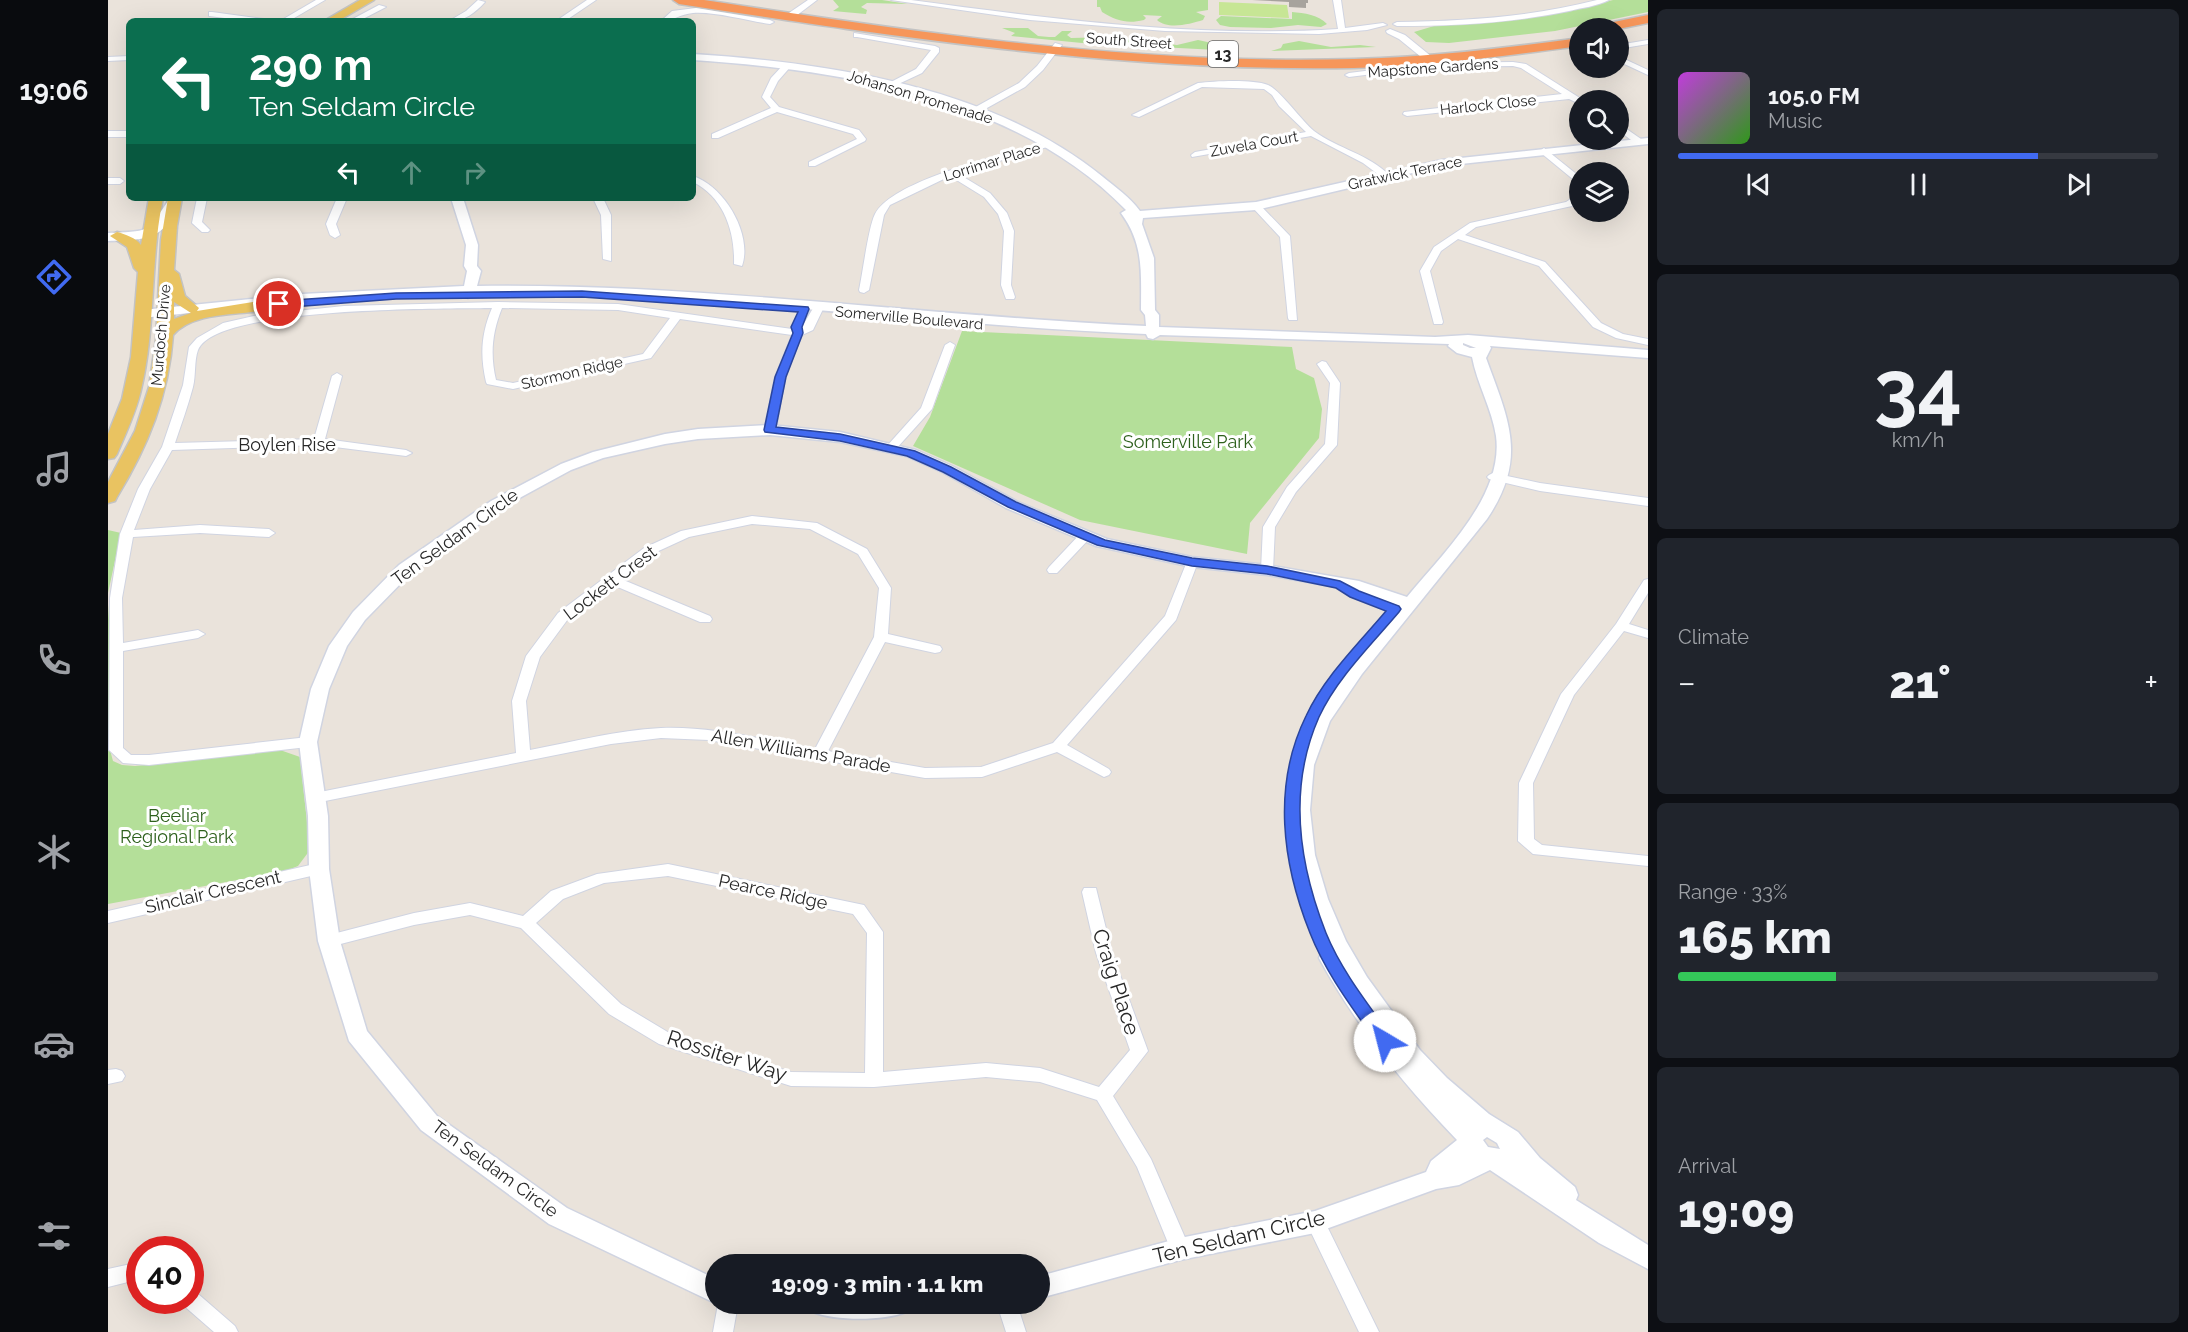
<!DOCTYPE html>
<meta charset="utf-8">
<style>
:root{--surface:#171b24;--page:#20242c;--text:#f1f3f6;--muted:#9ea1a6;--line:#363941;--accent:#416af1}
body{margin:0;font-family:Raleway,sans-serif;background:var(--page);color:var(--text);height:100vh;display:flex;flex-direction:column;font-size:22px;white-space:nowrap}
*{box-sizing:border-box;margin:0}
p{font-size:20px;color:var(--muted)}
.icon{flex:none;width:33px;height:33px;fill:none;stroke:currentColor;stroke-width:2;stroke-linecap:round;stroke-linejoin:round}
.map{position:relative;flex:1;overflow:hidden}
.side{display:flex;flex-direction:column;gap:9px;padding:9px;background:#0d0f14;width:540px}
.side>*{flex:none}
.banner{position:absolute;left:18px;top:18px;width:570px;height:183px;border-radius:9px;box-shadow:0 6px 24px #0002;background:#0b6e4f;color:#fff;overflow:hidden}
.tools{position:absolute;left:1461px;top:18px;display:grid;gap:12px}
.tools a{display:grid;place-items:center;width:60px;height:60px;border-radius:50%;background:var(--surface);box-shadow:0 6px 24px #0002;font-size:30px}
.speed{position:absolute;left:18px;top:1236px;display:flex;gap:12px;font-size:30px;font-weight:700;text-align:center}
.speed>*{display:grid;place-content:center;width:78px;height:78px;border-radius:50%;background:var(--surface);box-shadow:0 6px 24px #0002;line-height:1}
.speed .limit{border:9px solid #d22;background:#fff;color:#111}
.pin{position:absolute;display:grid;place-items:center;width:51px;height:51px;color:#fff;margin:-26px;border:3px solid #fff;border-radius:50%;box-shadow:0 2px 6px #0007}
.me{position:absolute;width:66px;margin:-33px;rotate:323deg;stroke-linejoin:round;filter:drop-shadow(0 0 4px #0008)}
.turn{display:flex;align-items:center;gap:21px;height:126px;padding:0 24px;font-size:27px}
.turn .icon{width:78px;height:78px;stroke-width:2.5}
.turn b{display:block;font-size:42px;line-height:51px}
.lanes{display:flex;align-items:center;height:57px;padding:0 24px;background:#0003;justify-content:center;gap:30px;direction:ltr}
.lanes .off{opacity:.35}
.big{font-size:45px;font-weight:800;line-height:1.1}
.side .tile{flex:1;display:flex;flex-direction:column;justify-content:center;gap:9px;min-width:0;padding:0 21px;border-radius:9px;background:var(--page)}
.side .dial{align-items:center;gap:0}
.dial b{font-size:78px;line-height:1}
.song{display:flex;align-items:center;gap:18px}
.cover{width:72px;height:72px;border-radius:9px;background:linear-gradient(135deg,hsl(290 70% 55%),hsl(110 70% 35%))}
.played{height:6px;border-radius:3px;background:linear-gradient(90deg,var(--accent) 75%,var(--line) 75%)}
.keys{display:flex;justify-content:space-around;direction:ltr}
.heat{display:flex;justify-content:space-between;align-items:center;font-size:33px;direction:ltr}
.charge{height:9px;border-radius:4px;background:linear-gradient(90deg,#34c759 33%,var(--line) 0)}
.trip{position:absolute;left:597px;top:1254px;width:345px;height:60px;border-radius:30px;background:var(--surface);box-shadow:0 6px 24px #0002;font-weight:800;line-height:60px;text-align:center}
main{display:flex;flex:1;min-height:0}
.tab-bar{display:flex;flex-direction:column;width:108px;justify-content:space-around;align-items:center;background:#090b0e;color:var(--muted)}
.tab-bar .icon{width:42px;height:42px}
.tab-bar .selected{color:var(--accent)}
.tab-bar b{font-size:27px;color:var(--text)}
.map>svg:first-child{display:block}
.green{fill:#b4df99}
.pitch{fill:#c7e695}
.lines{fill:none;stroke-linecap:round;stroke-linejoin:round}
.street-casing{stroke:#d0d4e1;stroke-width:2}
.secondary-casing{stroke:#d0d4e1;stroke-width:3}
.primary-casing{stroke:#c3c3c3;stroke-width:3}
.highway-casing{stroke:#c3c3c3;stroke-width:3}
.street{fill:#fff;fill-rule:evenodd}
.secondary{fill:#fff;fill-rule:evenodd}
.primary{fill:#e9c361;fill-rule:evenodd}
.highway{fill:#f6965a;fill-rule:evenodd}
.wall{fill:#a7a39d}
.route{fill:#416af1;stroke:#2a459d;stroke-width:1.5}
.labels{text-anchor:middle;stroke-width:6;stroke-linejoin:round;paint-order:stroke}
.far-street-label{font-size:15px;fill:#282828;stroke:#fff}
.shield{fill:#fff;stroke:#686868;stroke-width:1.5}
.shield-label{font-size:16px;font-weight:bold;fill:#282828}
.park-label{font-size:18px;fill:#2e611d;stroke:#fff}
.street-label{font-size:18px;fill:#282828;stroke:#fff}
.near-street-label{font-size:21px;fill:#282828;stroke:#fff}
</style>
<main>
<nav class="tab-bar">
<b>19:06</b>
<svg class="icon selected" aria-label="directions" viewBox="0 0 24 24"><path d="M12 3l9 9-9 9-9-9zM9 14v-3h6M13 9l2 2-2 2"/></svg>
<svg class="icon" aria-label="music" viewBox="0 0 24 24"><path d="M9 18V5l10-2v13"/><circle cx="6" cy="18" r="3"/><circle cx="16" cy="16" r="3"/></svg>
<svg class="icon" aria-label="phone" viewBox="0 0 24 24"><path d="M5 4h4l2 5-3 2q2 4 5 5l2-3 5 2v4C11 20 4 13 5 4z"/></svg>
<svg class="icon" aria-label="climate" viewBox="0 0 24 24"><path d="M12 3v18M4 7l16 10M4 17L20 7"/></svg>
<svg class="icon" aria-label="car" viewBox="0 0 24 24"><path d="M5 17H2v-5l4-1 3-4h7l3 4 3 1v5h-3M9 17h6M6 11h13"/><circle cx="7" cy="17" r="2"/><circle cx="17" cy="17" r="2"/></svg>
<svg class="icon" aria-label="filters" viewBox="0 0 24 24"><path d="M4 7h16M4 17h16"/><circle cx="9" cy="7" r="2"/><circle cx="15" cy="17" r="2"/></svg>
</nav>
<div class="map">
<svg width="1540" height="1332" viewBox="0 0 1540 1332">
<rect width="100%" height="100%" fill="#eae3db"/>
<!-- green -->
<path class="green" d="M725,0H774L800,4L759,3L753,7L759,10L758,14L725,11L731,7Z
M989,0H1100V10L1088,12L1097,16L1095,20C1082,24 1060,30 1049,20L1054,16L1035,15L1038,18L1036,20C1019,24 1009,21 994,12L992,7H989Z
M1505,0H1540V12L1447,31L1341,43L1318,42L1306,32L1326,26L1469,9Z
M1184,12C1196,13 1211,15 1219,24L1213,27L1190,25L1163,28L1122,27L1112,25L1108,20L1113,16L1184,19Z
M894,28H920L930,36L941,37H947L954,31H964L959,35L963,38L1004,37L1069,45L1090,40L1104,43L1105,49L1109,50L974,43L903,36L907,33Z
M1191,41L1223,47L1252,45L1268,47L1163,51L1173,48L1175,44Z
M854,331L1184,347L1188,369L1206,378L1214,409L1211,438L1142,523L1139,554L972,520L805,446L822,417Z
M0,530L13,533L0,593Z
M0,605L3,649L2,750L5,761L14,765L27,766L172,750L192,757L202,850L190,866L178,871L0,904Z"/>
<!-- pitch -->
<path class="pitch" d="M1111,2L1179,5L1181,18L1111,15Z"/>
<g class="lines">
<!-- street casing -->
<g class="street-casing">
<path id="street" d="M208,0H217L181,21H172Z
M370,0L377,2C367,13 357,21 341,21L358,11Z
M479,0H488L457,21H448Z
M700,0H709L684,19H678V15Z
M783,0H803C943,19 1088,38 1230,29L1225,0H1233L1237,28L1275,23L1279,25L1259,30L1211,34L1057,31L922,20Z
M1489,0H1501C1490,6 1473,8 1461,11C1404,23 1347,26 1289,26L1285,24L1289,22C1356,21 1423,17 1489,0Z
M271,5L278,7L251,21H241Z
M588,8L662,20L666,22L662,24C641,21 605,11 585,13C572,14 565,21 553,21L564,11Z
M104,12L156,19L160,21H140L101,16V12Z
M1282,29L1297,35L1324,57V61H1318L1291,39L1279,33L1278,31Z
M746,33L827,46L831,48V52L814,73L784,87L780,85L781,83L808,69L823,50L749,37H746Z
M1540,40V44L1510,49V45Z
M947,43L954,45L935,70L917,87L870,113H864V109L911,83L929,66Z
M21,56V60L0,61V57Z
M1510,56L1540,70V75L1510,61Z
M1405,62L1418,64L1475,100H1472V104L1461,99L1299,116L1295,114L1296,112L1454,94L1413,68L1405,66L1321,67L1241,77L1237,75L1241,73L1321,63Z
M677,63L684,65L670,81L662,97L671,107L751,130L758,139L757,141L707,166H701V162L749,139L745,134L669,112L610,138H604V134L663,108L654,97L663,78Z
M1090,83C1107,81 1145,79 1160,85C1171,89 1194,121 1206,131C1230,149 1261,154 1282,176L1275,178L1255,163L1203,136L1084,157L1083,155L1087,152L1198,132L1171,106L1164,95L1156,89L1094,87L1031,117L1024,115Z
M1510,123L1533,139V143H1527L1510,130Z
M0,131H21V137H0Z
M939,143L946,145L849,173L882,193L899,213L906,231L903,285L907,297L906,299H898L893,285L896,231L890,214L876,197L842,176L782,205L776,215L761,290L756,293L752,292L751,290C755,272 760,228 767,214C785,179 901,153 939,143Z
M1436,148L1472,177V185L1433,153L1432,151Z
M585,176C616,186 645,234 634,266L626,264C627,232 616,197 585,182Z
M0,178H12L16,181L12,184H0Z
M1472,193V201L1464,206L1368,227L1357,235L1437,262L1493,323L1515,334L1540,339V345L1508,338L1485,327L1431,266L1350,239L1333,251L1322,271L1335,322L1334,324H1326L1312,271L1326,247L1362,223L1458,202Z
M89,198H99L94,222L102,230L100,232H94L84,223Z
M229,198H239L228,224L232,235L227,238L222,235L218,224Z
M485,198H495L503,215V261L495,259L493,215Z
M1145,204H1151L1182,236L1189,320H1181L1180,318L1172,237L1145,208Z
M390,302L510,304L684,329L694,304H702L703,306L694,327L707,305H715L716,307L705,330L694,335L677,377L668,430L662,433L656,430L667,377L684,335L572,319L543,358L405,389L379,384L378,382C372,355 373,334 384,308C336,309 108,306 90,350C86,361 88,375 85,387C80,406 73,425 67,443L206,439L224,376L229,373L234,376L217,439L298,450L304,453L298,456L211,445L64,450L42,489L26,530L92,525L161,529L167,533L161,537L92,533L25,537L14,598L15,643L90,630L97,634L90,638L15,651V748L23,755H41L200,737L207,742L200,747L41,765L15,763L1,750L2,598L12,534L30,489L54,447L75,385L81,347L89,338L115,323L150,315L236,306ZM394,308L510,310L562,318L535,354L405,383L388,380C382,354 384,333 394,308Z
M842,342L847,345L824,409L787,450H779V446L813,408L837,345Z
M1214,361L1218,362L1232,383L1229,445L1188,492L1167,527L1165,570L1163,573H1155L1153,570L1155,527L1179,487L1217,444L1222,383L1209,364Z
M1385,473L1432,483L1540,498V506L1432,491L1381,479L1379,477L1381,475Z
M644,516L709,523L759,549L783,588L780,634L832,646L834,649L832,652L827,653L777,642L720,751L817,768L873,767L945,743L1057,616L1080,559L1084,558L1090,562L1068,620L959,745L1001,769L1003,772L1001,775L996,777L949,752L874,777L817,778L601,740L553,738L503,744L207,803L202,802L200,798L202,794L207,793L408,753L404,701L418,656L450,613L536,548L573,531ZM644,524L702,529L750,554L771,588L766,637L707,749C656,740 604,726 553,728C509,730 465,742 422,750L418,701L432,657L460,619L505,585L592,622H602L604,619L602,616L513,579L544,554L581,537Z
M977,532L981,533L983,536L981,539L949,573H941L939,570L941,567L973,533Z
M1540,579V593L1521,624L1540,630V638L1516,631L1466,695L1425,783L1426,839L1434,845L1540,856V866L1425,854L1410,841L1411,783L1453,694L1508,624L1536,580Z
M211,863L216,865L219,869L216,873L0,923V911Z
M560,864L756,905L775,932V1072L878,1063L932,1068L991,1087L1022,1050L988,953L974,892L976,888H988L1004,953L1040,1051L1005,1096L1043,1159L1082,1249L1079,1255L1072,1257L1065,1255L1029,1167L989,1100L932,1082L878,1077L766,1087L683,1086L551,1044L501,1014L413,928L362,915L306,925L221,947L215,945L213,941L215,937L221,935L306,913L362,903L415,916L443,891L489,874ZM560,876L745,914L759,933L757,1073L683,1072L563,1034L513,1004L428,923L455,899L496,883Z
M8,1069L14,1071L17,1076L14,1081L0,1084V1070Z
M1207,1214L1214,1216L1271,1332H1251L1198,1222L1200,1216Z
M32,1262V1279L0,1287V1269Z
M82,1290L89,1293L127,1326L130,1332H106L75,1305L73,1300H82Z
M610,1304H630L625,1332H605Z
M889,1304H909L918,1332H898Z"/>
</g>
<!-- secondary casing -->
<g class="secondary-casing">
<path id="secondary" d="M585,54C722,63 885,87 995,177C1007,187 1022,197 1032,211L1148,202L1334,160L1540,138V144L1334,166L1148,210L1035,218L1034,224L1046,258L1047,310L1051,315V327L1327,337L1360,335L1540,350V358L1382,346L1383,348L1378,358C1401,421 1420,458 1379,519L1254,674L1222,721L1206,765L1202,810L1207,855L1220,899L1238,941L1259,977L1312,1050L1339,1078L1381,1114L1410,1132L1432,1158L1467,1187L1470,1195L1468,1200L1540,1245V1269L1491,1243L1382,1170L1351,1185L1328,1189L1207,1233L1072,1260L932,1298V1276L1072,1238L1207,1211L1318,1172L1323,1161L1349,1140C1296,1085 1248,1026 1211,958L1214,952L1222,950C1181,875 1166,782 1212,706C1234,670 1264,639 1292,606L1247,590L1159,575L1084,567L988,546L898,508L834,472L798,456L732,442L662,435L590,439L557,444L495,458L463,470L395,507L303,573L257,620L239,646L221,689L209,742L220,816L221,869L232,941L259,1031L329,1116L459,1208L608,1279L609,1304L441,1224L313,1130L241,1041L210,941L201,869L200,816L191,742L203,689L221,646L245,612L291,565L383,501L453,464L485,452L557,434L590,429L662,425L732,432L808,450L844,466L910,502L999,539L1084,557L1159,565L1251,581L1299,597C1334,554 1396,496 1388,436C1384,409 1369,384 1364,357L1349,353L1340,346L1341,344L1052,335L1045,339L1040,338L1038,334C814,325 591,291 367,294L360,298L353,294C246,297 140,306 34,318L27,314L34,310L194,294L356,286L359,271L356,266L358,245L343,198H355L370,245L369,266L373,271L369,286C592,283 815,316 1038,326L1037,315L1033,310C1033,273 1036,244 1013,213L1018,210C910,98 733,70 585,60ZM1355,343L1368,348H1362L1355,345ZM1379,1137L1389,1143L1392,1149L1380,1147L1375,1140Z
M62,198L73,200C68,208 64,217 58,225C46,242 19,240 0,241V233C45,231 38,233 62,198Z
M701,1304H802L798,1312C776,1321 727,1321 705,1312Z"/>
</g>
<!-- primary casing -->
<g class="primary-casing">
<path id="primary" d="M252,0H266L230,21H216Z
M41,198H55C42,261 48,327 33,390C28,412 18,433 9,454L6,458L0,459V434L14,399L23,357L30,272L26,268L19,247L2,236L9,232C17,234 28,238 33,245Z
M60,198H74L69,226L66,270L71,274L77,296L91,308L89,311L151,301L159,306L151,311C124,315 84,313 65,335C61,395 40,446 9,497L7,501L0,503V482L27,431L41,387L48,339L53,240ZM66,302L83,313L66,319Z"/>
</g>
<!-- highway casing -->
<g class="highway-casing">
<path id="highway" d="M565,0H596C811,33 1028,65 1246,59C1322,57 1396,48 1472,38V46C1396,56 1321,66 1245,68C1019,72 794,38 571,4Z
M1540,15V23L1510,29L1489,28L1491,25Z"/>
</g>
<!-- street -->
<use href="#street" class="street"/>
<!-- secondary -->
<use href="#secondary" class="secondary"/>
<!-- primary -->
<use href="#primary" class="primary"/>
<!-- highway -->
<use href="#highway" class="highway"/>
</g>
<!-- wall -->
<path class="wall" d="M1144,0H1200V3H1198V8L1181,7V2Z"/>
<!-- route -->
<path class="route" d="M474,291L700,307L701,309L694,327L695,333L678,377L668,427L732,434L807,451L843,467L908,502L997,540L1084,558L1159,566L1232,581L1251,591L1291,606L1293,609L1291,612C1264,644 1229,678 1211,717C1180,787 1190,862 1218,933C1233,970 1260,1004 1283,1036L1285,1041L1283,1046L1277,1048L1271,1046C1246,1010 1218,974 1202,933C1174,863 1164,785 1198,716C1216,677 1251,643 1278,611L1242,597L1228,588L1159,574L1084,566L989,545L900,507L835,472L799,456L732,441L657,432L656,430L667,377L685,333L683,327L690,312L474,297L288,299L171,308L166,304L171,301L288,293Z"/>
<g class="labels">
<!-- far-street labels -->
<g class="far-street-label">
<text transform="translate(1021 41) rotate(4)" y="5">South Street</text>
<text transform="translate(1325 68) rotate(-4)" y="5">Mapstone Gardens</text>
<text transform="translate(812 97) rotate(17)" y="5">Johanson Promenade</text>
<text transform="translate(1380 105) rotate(-6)" y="5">Harlock Close</text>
<text transform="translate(1146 144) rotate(-10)" y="5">Zuvela Court</text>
<text transform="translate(884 162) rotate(-17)" y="5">Lorrimar Place</text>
<text transform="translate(1297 173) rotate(-12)" y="5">Gratwick Terrace</text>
<text transform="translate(801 318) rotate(5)" y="5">Somerville Boulevard</text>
<text transform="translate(53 335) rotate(-85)" y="5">Murdoch Drive</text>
<text transform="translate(464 373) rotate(-13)" y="5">Stormon Ridge</text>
</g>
<!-- shield labels -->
<rect class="shield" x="1100" y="41" width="30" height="26" rx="4.5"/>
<g class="shield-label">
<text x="1115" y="60">13</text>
</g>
<!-- park labels -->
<g class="park-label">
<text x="1080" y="448">Somerville Park</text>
<text x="69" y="822">Beeliar<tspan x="69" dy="21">Regional Park</tspan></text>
</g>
<!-- street labels -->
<g class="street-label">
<text x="179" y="451">Boylen Rise</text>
<text transform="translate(347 537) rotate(-36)" y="6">Ten Seldam Circle</text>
<text transform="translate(502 583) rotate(-37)" y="6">Lockett Crest</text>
<text transform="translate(693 751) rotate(10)" y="6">Allen Williams Parade</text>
<text transform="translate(105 892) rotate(-13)" y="6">Sinclair Crescent</text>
<text transform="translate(665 892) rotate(12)" y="6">Pearce Ridge</text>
<text transform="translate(387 1169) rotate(36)" y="6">Ten Seldam Circle</text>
</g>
<!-- near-street labels -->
<g class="near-street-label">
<text transform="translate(1008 982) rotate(72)" y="7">Craig Place</text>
<text transform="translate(619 1056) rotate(18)" y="7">Rossiter Way</text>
<text transform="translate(1131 1237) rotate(-13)" y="7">Ten Seldam Circle</text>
</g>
</g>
</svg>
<div class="tools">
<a><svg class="icon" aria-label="sound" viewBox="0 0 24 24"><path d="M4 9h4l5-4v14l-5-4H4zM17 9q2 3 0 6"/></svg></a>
<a><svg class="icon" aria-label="search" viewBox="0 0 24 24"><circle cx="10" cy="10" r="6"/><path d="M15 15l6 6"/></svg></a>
<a><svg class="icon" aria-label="layers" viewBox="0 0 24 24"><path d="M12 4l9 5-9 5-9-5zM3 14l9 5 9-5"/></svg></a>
</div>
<div class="speed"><div class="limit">40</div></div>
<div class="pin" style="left:171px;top:304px;background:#d93025"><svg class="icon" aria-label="arrive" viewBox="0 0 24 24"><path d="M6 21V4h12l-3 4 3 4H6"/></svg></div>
<svg class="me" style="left:1277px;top:1041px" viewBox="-20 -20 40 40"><circle r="19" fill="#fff"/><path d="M0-13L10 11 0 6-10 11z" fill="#416af1"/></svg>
<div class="trip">19:09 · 3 min · 1.1 km</div>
<div class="banner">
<div class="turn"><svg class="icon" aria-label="left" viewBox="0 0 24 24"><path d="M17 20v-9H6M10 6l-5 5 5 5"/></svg><div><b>290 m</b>Ten Seldam Circle</div></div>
<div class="lanes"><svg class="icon" aria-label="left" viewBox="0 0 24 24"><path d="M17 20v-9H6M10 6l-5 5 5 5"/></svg><svg class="icon off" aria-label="ahead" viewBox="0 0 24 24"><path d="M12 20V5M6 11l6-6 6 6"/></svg><svg class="icon off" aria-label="right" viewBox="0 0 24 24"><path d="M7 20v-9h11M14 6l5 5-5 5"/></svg></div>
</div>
</div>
<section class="side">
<div class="tile">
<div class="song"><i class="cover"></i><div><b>105.0 FM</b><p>Music</p></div></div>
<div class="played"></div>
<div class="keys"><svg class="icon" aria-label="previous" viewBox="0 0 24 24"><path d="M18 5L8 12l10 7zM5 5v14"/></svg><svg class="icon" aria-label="pause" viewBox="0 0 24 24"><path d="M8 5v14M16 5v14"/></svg><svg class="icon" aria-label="next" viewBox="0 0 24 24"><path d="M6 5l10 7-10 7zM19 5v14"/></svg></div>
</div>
<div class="tile dial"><b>34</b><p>km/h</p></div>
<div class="tile"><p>Climate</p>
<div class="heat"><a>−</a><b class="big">21°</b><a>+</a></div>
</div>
<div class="tile"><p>Range · 33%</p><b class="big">165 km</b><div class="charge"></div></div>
<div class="tile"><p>Arrival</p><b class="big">19:09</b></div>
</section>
</main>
